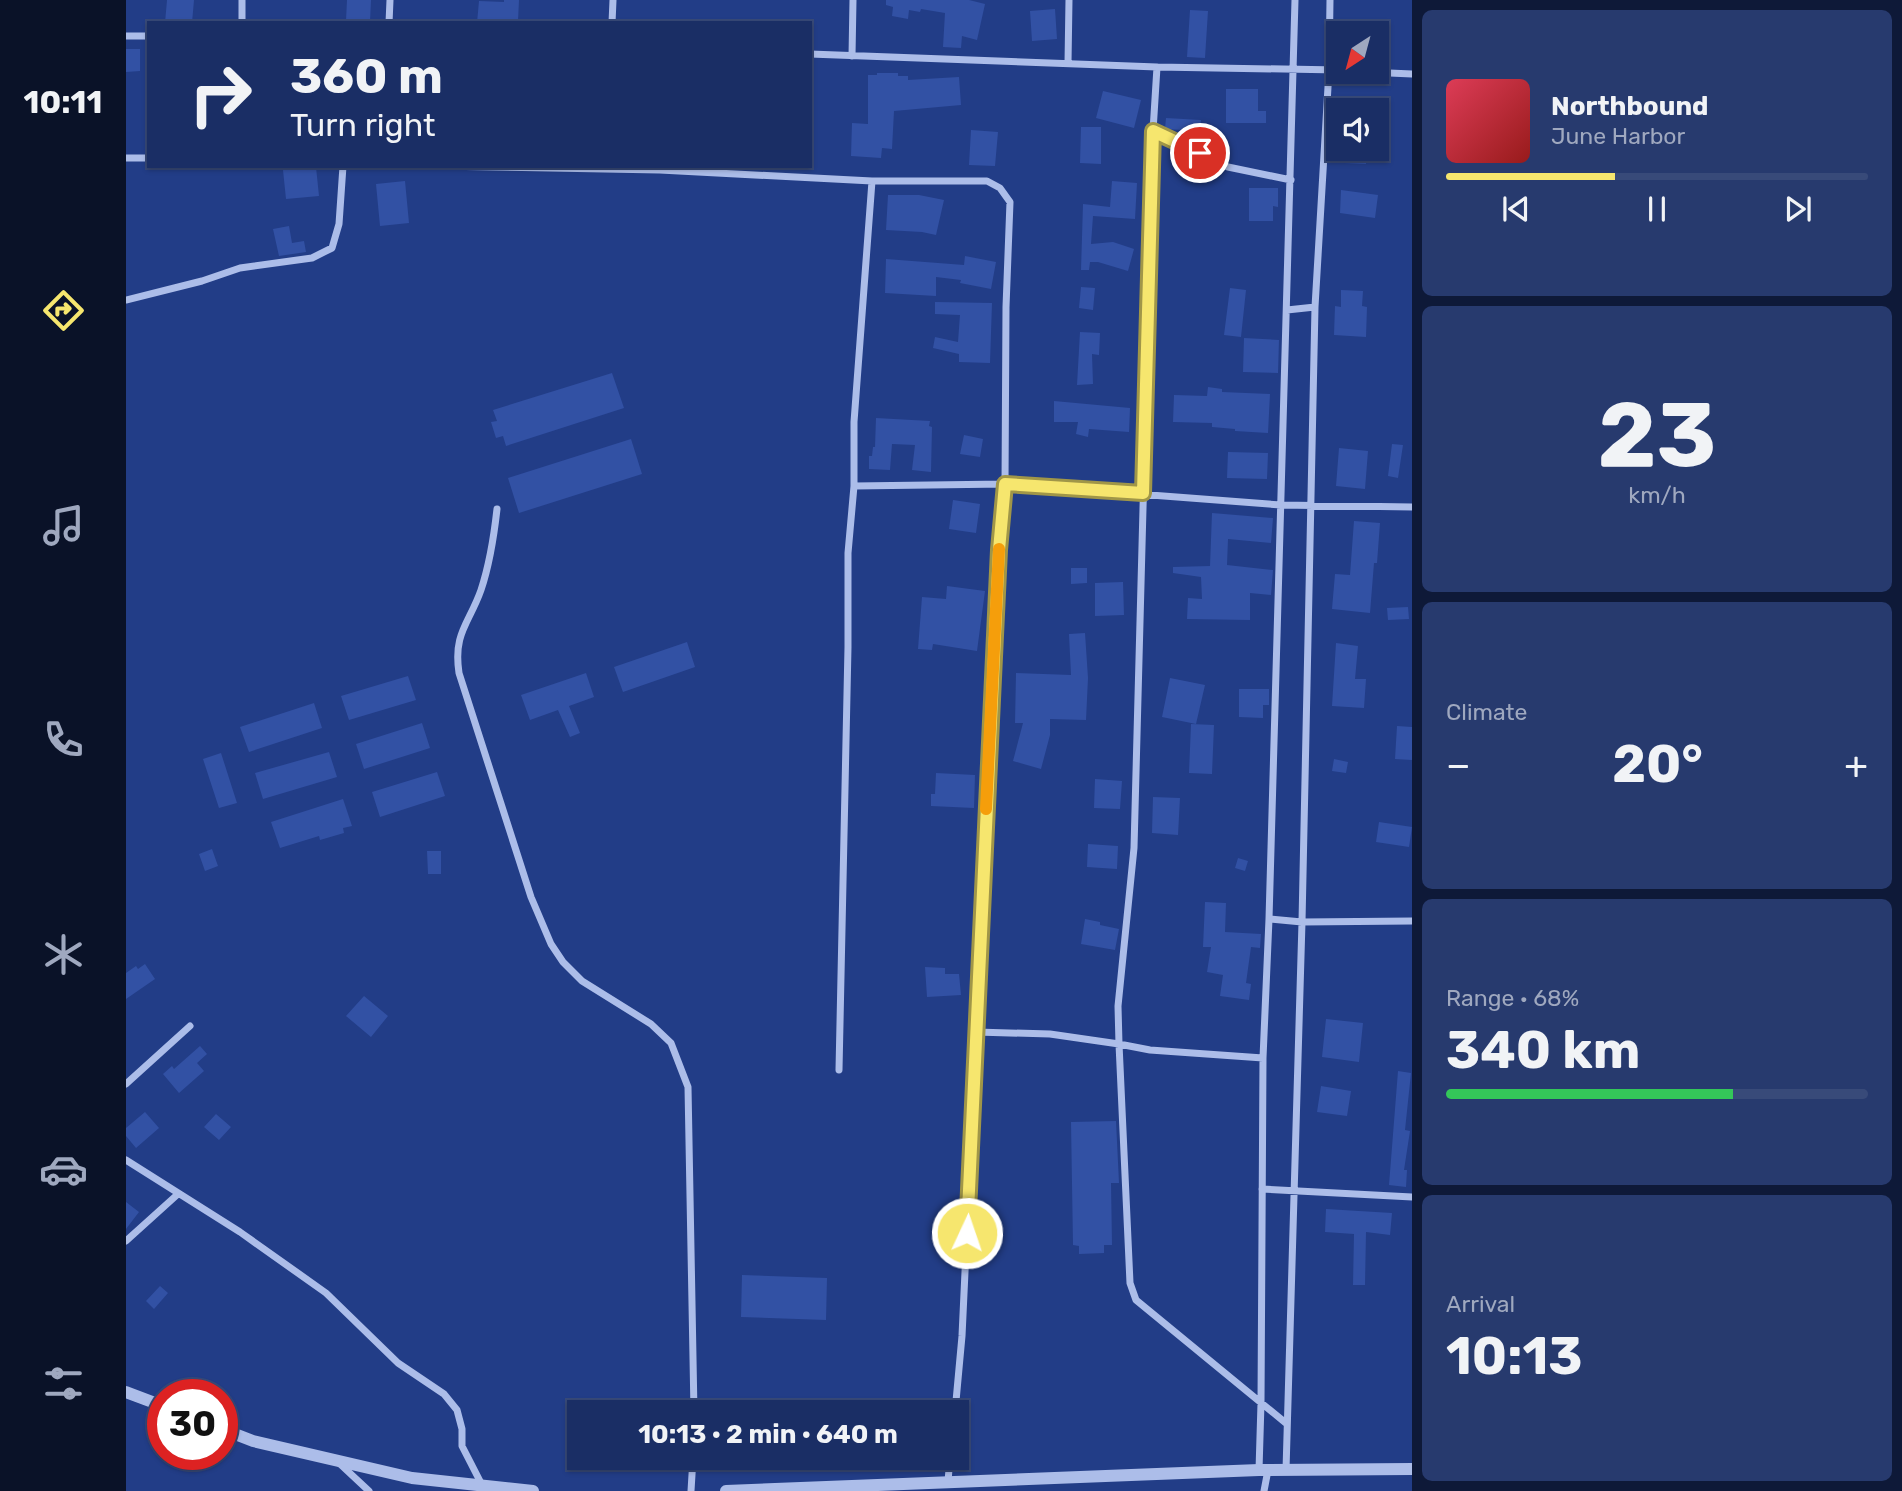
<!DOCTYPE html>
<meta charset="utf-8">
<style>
:root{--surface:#1a2e65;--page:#273a6e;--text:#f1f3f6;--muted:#9fa8bf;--line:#384a79;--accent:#f6e66e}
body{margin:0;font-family:Rubik,sans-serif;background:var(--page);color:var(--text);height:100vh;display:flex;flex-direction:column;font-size:26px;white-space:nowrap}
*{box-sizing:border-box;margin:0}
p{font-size:23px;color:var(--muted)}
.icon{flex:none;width:38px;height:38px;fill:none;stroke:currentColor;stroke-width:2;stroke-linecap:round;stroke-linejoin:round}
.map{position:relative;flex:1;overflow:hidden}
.drawer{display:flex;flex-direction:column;gap:10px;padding:10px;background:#0e1938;width:490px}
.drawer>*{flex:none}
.top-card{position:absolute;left:21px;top:21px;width:665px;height:147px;border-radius:0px;box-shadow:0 2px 5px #0004,0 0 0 2px var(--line);background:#1a2e65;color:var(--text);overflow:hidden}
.needle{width:46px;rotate:216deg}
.fabs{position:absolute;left:1200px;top:21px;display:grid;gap:14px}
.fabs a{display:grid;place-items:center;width:63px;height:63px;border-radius:0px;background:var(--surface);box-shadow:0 2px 5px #0004,0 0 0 2px var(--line);font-size:35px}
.speed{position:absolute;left:21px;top:1379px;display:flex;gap:14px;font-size:35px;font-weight:700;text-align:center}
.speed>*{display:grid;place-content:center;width:91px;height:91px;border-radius:50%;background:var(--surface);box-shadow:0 2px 5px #0004,0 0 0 2px var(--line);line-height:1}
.speed .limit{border:10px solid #d22;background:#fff;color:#111}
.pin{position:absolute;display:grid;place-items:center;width:60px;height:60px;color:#fff;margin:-30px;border:4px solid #fff;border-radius:50%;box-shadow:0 2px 7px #0007}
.me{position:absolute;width:77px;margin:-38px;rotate:3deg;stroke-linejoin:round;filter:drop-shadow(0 0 5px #0008)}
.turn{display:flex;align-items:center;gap:24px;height:147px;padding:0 28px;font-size:32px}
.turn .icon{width:91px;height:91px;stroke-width:2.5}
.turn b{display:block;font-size:49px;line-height:60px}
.big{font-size:52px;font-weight:700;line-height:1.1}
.drawer .tile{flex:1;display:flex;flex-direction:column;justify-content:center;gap:10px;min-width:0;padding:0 24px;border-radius:10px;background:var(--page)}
.drawer .dial{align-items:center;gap:0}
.dial b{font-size:91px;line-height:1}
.song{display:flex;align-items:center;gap:21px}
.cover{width:84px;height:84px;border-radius:10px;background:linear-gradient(135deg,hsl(350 70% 55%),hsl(0 70% 35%))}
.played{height:7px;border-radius:4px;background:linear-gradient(90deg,var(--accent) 40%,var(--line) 40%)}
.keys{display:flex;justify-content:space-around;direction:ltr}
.heat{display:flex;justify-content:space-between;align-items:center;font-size:38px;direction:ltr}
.charge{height:10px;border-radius:5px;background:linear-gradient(90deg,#34c759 68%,var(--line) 0)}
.trip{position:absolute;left:441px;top:1400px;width:402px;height:70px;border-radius:0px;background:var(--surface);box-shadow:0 2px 5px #0004,0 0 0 2px var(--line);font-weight:700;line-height:70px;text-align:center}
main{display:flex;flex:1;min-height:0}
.menu{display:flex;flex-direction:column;width:126px;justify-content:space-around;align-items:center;background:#0a1228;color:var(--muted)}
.menu .icon{width:49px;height:49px}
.menu .selected{color:var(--accent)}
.menu b{font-size:32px;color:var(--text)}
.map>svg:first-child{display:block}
.building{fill:#3251a4}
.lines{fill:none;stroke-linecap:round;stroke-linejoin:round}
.minor{stroke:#acbde9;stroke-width:7}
.tertiary{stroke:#acbde9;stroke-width:12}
.route-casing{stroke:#a09648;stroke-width:18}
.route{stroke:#f6e66e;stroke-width:12}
.slow{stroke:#f59e0b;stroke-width:12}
</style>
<main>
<nav class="menu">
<b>10:11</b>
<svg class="icon selected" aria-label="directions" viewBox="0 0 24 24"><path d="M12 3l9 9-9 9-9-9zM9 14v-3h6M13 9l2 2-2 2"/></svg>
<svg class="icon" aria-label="music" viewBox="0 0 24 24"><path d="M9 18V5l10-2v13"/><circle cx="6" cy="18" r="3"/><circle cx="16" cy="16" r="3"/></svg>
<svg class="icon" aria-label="phone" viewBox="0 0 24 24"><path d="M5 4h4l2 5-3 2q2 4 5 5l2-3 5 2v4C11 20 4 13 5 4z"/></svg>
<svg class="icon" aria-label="climate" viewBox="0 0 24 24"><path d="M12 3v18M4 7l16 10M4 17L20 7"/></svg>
<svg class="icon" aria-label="car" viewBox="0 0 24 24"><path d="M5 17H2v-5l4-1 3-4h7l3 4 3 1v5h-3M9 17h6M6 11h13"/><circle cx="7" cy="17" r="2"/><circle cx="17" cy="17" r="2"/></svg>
<svg class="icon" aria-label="filters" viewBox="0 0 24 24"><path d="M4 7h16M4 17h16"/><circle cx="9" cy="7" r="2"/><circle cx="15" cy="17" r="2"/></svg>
</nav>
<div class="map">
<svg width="1286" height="1491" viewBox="0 0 1286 1491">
<rect width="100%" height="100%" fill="#223d87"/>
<!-- building -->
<path class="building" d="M41,0H68L66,23H39Z
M221,0H245L244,22L220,21Z
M378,0H393L392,21L351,23L353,1L378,2Z
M760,0H843L859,4L851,40L836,36L835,48L817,47L819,13L795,9L794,12L783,10L782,19L766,16L767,7L760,5Z
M929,9L931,39L906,41L904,11Z
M1064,10L1082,11L1079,58L1061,57Z
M0,49H14V71L0,72Z
M751,73H772V76H782V80L833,77L835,105L768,111L766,149L756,148L755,158L725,156L726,123L742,124V75H751Z
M1100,89H1132V111H1140V123H1100Z
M977,91L1015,100L1008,128L970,118Z
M1224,96L1251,97V110H1224Z
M1040,118L1075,120L1074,131L1039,129Z
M955,127H975V164L954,163Z
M845,130L872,132L869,166L843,165Z
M1219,149H1241L1240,164L1218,163Z
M190,167L193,196L160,199L157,170Z
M279,181L283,223L254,226L250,184Z
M986,181L1011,183L1009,219L967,216L965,244L987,242L1008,249L1002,271L972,262H964L963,270H955L957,204L984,207Z
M1123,188H1152V207L1147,206V221H1123Z
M1215,190L1252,195L1249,218L1214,213Z
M762,195H793L818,200L810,235L796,232L760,230Z
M163,226L166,243L178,241L180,252L153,256L147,229Z
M839,256L870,262L865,289L834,283L835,280L810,277V296L759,293L760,259L838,265Z
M955,287L969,288L967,310L953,308Z
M1104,288L1120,290L1115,337L1098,335Z
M1215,290L1237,291L1236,306L1241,307L1240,337L1208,335L1209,306L1215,307Z
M809,302L866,303L864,363L833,362V354L807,348L809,337L832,342L834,315L809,314Z
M954,332L974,333L973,355L966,354L967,384L951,385Z
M1118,338L1153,340L1152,373L1117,372Z
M486,373L498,408L380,446L377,436L370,438L365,422L371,421L367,410Z
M1082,387L1096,389V392L1144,394L1142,433L1109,431V429L1086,427V423L1047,422L1048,395L1081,396Z
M928,401L1004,408L1003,432L963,429L962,437L950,434L952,422H928Z
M750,418L804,421L803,426L806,427L805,472L786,470L789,445L766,444L764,470L743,469V456H746L747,447H749Z
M838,435L857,439L854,457L834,454Z
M505,439L516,474L393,513L382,478Z
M1266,444L1277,445L1272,478L1262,476Z
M1213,448L1242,451L1239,489L1210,486Z
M1102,452L1142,453L1141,479L1101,478Z
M827,500L854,504L850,533L823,529Z
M1086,513L1147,518L1145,543L1102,539L1101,565L1147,570L1145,595L1124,593V620L1061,619L1062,598L1076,599L1075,577L1047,573V567L1084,566Z
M1228,521L1254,523L1251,563H1248L1244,613L1206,609L1209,574L1224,575Z
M945,568H961V583L945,584Z
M997,582L998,615L969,616V583Z
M821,586L859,591L851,651L807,644L806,650L792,649L796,597L820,599Z
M1282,607L1283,619L1262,620L1261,608Z
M959,633L962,678L960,720L924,719V735L915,769L887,761L897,723H889L890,673L945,675L943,634Z
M561,642L569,667L497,692L488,667Z
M1210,643L1232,646L1229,679H1240L1238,708L1206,706Z
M460,673L468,697L443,706L454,733L444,737L432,710L404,720L395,695Z
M282,676L290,700L223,720L215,696Z
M1044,678L1079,685L1070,724L1036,717Z
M1113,689H1143V705H1137V718L1113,717Z
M188,703L196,728L123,752L114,727Z
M296,723L304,748L238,769L230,744Z
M1065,724L1088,725L1086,774L1063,773Z
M1271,726L1286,727V760L1269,759Z
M203,752L211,777L137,799L129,773Z
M95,753L111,803L93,808L77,759Z
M1208,759L1222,762L1220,773L1206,771Z
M311,772L319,796L254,817L246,792Z
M810,773L849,775L848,808L805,806V794H809Z
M969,779L996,781L994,809L968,808Z
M1027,797L1054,798L1052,835L1026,833Z
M217,799L226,826L217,828L218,833L194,840L193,836L154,848L145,822Z
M1253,822L1286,827L1283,847L1250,842Z
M962,844L992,846L991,869L961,867Z
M86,849L92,866L79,871L73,854Z
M301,851H315V874H302Z
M1112,858L1122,861L1119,871L1109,868Z
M1079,902L1100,903L1099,932L1135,934L1134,948L1125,947L1120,983L1125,984L1123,1000L1094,996L1097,975L1081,972L1085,947H1077Z
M959,919L974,922V925L993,929L989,950L955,944Z
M19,964L29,979L0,999V973L10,966L12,969Z
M799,967L819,968V974H833L835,995L801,997Z
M238,996L262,1016L245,1037L220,1016Z
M1200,1019L1237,1023L1233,1062L1196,1057Z
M74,1046L81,1054L71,1063L78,1071L53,1093L37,1074L46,1066L48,1069Z
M1272,1071L1285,1073L1279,1130L1284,1131L1278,1170H1281L1280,1187L1263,1185Z
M1195,1086L1225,1091L1221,1116L1191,1112Z
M19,1112L33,1128L10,1148L0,1136V1128Z
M90,1114L105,1127L93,1140L78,1127Z
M990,1121L993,1183H985L986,1245H978V1253L953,1254V1246L947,1245L945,1122Z
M0,1202L13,1212L0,1229Z
M1200,1209L1266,1213L1264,1235L1240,1232L1239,1285H1227L1228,1234L1199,1232Z
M616,1275L701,1278L700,1320L615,1317Z
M34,1286L42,1293L28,1309L20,1301Z"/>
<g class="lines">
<!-- minor -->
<path class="minor" d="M116,0V23
M263,23L264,0
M486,23L487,0
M0,36H23
M684,54L1031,67L1213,70
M726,56L727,0
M942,63L943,0
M1031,67L1027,131L1008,848L992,1006L993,1044L1024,1050L1137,1058
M1241,72L1286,74
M1027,131L1102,167L1165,180
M0,158H23
M310,166L534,170L746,181H861L874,188L884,202L880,307L879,484L874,524L836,1336L829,1412
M0,300L76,281L114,268L186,258L206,248L213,224L217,166
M1161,310L1189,307
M728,486L879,484L1155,505L1286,507
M371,509C368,536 364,563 355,590C343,624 327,633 333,673L405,897L425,944L437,962L456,981L525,1024L545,1043L562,1087L568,1412
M1143,919L1176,922L1286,921
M850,1032L924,1034L993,1044L1004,1283L1010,1300L1161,1424
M713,1070L722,647V553L728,486V422L746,181
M0,1084L64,1026
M0,1160L114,1232L200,1293L272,1363L318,1394L331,1410L336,1429V1446L356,1485
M1136,1189L1286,1197
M0,1241L52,1194
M213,1463L243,1491
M1133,1470L1135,1403L1137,1058L1143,919L1169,0
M1160,1470L1176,922L1189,307L1203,70L1204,0
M822,1481L824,1458
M565,1491L567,1458
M1138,1491L1142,1470"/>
<!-- tertiary -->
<path class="tertiary" d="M0,1392L37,1406
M96,1429L127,1441L286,1478L407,1491
M600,1491L1133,1470L1286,1469"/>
</g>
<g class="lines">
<!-- route casing -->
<g class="route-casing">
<path id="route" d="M841,1233L873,550L879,484L1017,493L1027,131L1074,153"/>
</g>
<!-- route -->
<use href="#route" class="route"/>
<!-- slow -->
<path class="slow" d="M860,809L873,549"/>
</g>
</svg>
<div class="fabs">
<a><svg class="needle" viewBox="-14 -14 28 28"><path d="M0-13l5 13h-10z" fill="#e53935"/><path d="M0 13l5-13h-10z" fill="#9fa8bf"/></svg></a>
<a><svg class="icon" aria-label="sound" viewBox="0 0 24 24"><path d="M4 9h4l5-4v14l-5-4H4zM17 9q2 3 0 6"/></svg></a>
</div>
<div class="speed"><div class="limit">30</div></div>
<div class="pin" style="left:1074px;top:153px;background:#d93025"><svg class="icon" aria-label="arrive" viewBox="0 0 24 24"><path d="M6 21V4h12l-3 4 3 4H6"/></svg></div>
<svg class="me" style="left:841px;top:1233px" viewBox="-20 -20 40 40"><circle r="17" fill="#f6e66e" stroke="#fff" stroke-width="3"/><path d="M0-11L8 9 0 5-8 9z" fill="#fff"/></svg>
<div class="trip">10:13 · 2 min · 640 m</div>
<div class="top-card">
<div class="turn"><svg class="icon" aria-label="right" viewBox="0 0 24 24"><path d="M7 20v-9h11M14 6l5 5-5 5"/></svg><div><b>360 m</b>Turn right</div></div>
</div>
</div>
<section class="drawer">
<div class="tile">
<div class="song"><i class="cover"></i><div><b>Northbound</b><p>June Harbor</p></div></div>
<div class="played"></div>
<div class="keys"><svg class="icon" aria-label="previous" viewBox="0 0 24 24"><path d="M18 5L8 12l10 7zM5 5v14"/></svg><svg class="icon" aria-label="pause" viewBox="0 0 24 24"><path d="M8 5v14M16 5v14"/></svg><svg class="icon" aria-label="next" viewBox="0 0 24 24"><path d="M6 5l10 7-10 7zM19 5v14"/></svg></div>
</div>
<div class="tile dial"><b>23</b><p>km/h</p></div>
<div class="tile"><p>Climate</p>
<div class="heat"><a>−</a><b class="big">20°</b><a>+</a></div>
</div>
<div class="tile"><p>Range · 68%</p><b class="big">340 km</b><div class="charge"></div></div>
<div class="tile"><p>Arrival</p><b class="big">10:13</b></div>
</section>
</main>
